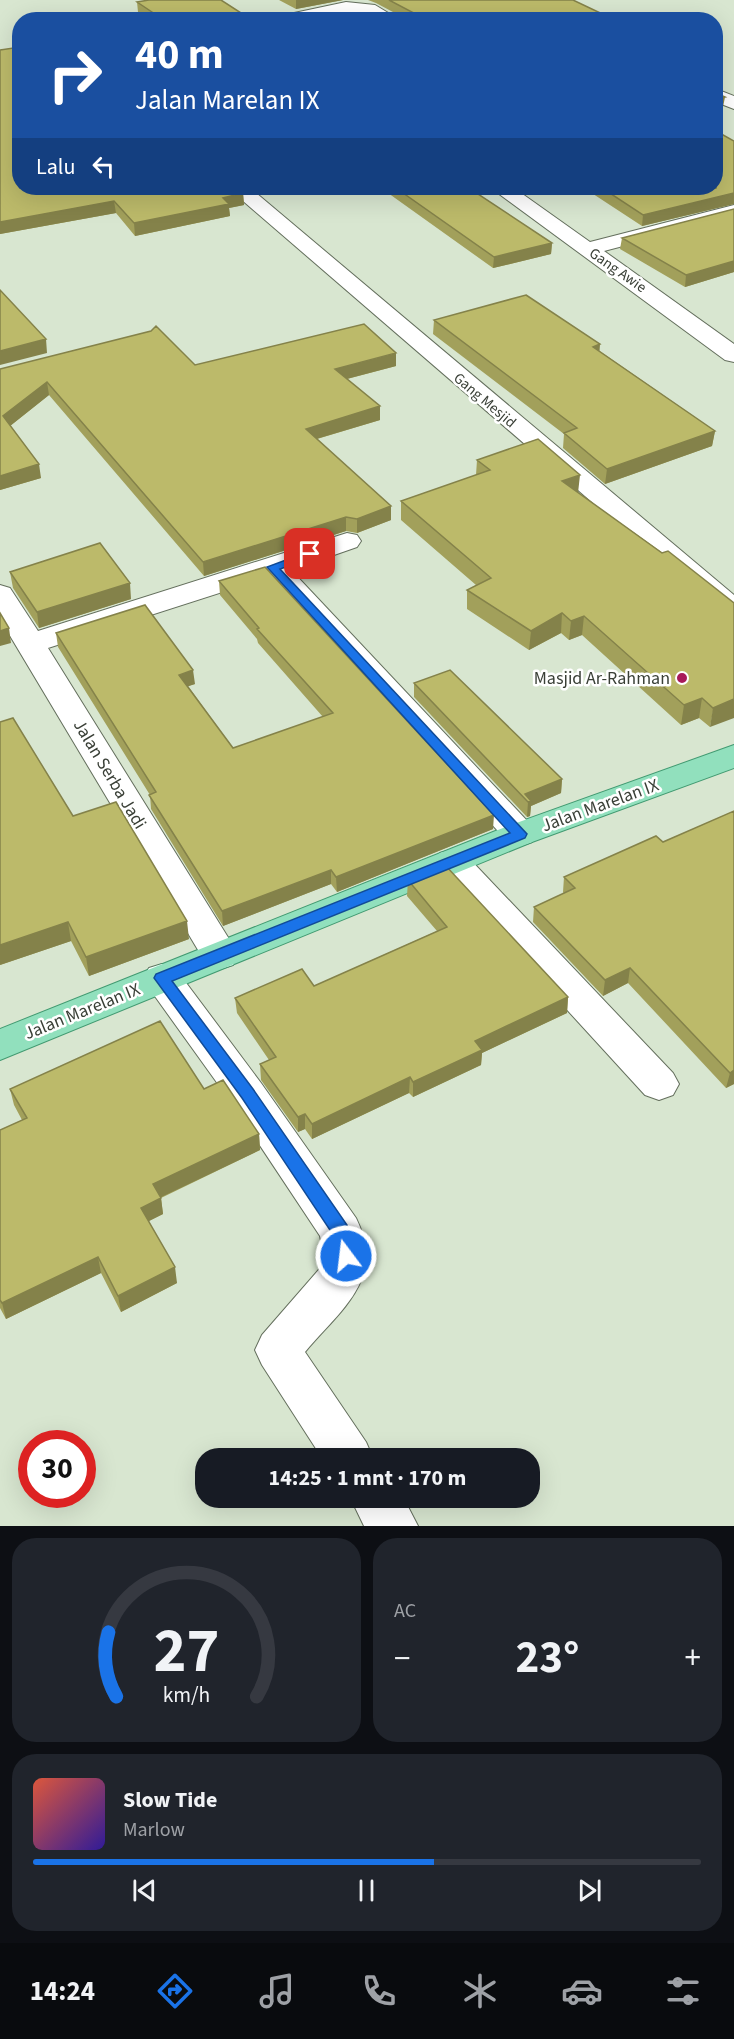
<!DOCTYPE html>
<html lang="id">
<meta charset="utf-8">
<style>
:root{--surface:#171b24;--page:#20242c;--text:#f1f3f6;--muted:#9ea1a6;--line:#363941;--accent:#1a73e8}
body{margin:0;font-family:"Source Sans 3",sans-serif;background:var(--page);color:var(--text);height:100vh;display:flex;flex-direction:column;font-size:22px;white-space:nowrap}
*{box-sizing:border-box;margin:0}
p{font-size:20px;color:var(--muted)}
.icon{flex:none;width:33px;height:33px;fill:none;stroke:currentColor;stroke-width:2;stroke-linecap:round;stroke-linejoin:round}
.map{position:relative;height:1526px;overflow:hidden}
.details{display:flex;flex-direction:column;gap:12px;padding:12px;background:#0d0f14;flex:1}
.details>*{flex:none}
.banner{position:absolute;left:12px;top:12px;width:711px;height:183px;border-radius:24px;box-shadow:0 6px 24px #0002;background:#1a4fa0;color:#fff;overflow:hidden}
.speed{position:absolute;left:18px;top:1430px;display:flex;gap:12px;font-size:30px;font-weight:700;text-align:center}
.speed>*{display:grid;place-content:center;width:78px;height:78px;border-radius:50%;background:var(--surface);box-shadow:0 6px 24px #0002;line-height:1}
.speed .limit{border:9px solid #d22;background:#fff;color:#111}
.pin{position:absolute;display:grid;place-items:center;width:51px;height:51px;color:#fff;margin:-26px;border-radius:12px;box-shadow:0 3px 9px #0006}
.me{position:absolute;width:66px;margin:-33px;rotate:345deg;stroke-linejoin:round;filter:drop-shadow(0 0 4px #0008)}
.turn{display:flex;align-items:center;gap:21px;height:126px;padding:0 24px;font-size:27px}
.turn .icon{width:78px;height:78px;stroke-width:2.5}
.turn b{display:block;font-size:42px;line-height:51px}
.then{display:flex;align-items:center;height:57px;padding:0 24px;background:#0003;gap:12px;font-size:22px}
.big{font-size:45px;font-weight:700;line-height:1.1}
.details .widget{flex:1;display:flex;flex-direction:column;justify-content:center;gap:9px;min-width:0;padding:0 21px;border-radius:24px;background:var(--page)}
.details .dial{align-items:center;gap:0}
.dial svg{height:156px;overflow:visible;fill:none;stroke:var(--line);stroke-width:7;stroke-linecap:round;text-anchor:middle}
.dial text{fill:var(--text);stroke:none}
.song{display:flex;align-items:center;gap:18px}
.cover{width:72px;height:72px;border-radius:9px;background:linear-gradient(135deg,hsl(10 70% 55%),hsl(250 70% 35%))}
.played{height:6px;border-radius:3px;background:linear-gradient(90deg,var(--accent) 60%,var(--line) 60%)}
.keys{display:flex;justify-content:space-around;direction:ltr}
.heat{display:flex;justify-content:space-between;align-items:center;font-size:33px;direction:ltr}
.details .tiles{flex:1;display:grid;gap:12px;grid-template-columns:1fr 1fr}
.widget:last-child{grid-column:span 2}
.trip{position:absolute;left:195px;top:1448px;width:345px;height:60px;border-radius:24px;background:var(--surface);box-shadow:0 6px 24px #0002;font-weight:700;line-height:60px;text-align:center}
.tabs{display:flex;height:96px;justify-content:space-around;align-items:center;background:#090b0e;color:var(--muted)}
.tabs .icon{width:42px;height:42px}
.tabs .selected{color:var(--accent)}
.tabs b{font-size:27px;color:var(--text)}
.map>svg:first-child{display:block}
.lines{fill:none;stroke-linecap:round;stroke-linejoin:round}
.minor-casing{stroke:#646f5d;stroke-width:2}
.major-casing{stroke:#429a71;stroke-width:2}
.minor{fill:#fff;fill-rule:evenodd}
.major{fill:#91e0bd;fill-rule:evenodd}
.wall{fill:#a2a05b}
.shaded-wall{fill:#84824a}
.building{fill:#bcba6a;stroke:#84824a;stroke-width:1.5}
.route{fill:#1a73e8;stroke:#114b97;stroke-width:1.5}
.poi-dot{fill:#a81a5a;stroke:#fff;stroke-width:2}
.labels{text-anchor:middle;stroke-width:5;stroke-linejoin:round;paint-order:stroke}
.far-street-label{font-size:15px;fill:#393f36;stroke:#fff}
.poi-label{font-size:18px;fill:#393f36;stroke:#fff;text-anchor:end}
.street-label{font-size:18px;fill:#393f36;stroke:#fff}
</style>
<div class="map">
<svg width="734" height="1526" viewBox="0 0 734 1526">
<rect width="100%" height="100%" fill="#d8e6d0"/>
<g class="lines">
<!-- minor casing -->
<g class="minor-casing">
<path id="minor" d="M346,2L375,5L400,20H378L356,12L336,13L307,20H278L280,16Z
M716,89L734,96V109L716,102Z
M228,188H250L734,595V619L724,616Z
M491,188H514L590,242L734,205V217L604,251L734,344V362L725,360Z
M347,533L357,535L361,541L357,547L291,570L532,826L537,834L532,842L520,846L508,842L266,578L48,648L239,955L233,965L220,969L207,965L0,619V585L10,588L38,631Z
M452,850L464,853L673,1073L679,1084L673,1095L659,1100L645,1095L440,871L434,862L440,853Z
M162,964L175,968L261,1083L356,1218C386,1279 342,1308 305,1352L366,1442L373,1458H322L262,1365L255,1350L262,1335L322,1266L324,1256L320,1236L233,1105L149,988L143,978L149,968Z
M350,1497H403L418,1526H364Z"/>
</g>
<!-- major casing -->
<g class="major-casing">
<path id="major" d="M734,745V768L532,842L0,1060V1029L508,826Z"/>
</g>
<!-- minor -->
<use href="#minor" class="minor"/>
<!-- major -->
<use href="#major" class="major"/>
</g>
<!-- wall -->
<path class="wall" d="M279,0H343L296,9Z
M368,0H573L615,20H408L376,3Z
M137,2L252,20H150L138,12Z
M0,50L243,193L244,205L229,208L230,216L135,236L116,213L0,234Z
M734,141V204L642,226L584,188H716Z
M381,188H469L552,243L551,254L493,268Z
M734,209V272L685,287L620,249L622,238Z
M434,320L600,351L715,431L712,446L605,484L563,448L564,434L433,334Z
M195,365L396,366L347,379L380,420L317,439L391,520L357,533L346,531L204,576L49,395L10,426L41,478L0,490V369Z
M477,460L578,493L734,603L710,727L699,718L681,725L582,635L569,640L561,633L529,650L467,609V590L476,585L401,520V501L476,475Z
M10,572L131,599L39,628L13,588Z
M219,581L493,829L337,892L331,884L223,926L151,809L150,795L58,647L56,633L195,684L188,686L233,748L323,717L258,643L257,639L220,595Z
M414,683L562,779L561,793L531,806L530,816L527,817L414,697Z
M734,809V1084L726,1088L628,983L603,996L533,922L534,907L564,894L563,892L564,877L663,842L734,811Z
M73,816L189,939L89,976L71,941L0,965Z
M408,880L568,997L567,1013L482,1053L481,1065L413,1097L409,1093L312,1139L305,1129L298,1132L261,1080L260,1064L269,1060L237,1013L235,998L314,986L437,931L407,896Z
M10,1089H204L259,1134L260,1150L161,1198L163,1214L149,1221L177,1283L121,1312L101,1273L6,1319L0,1308V1130L22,1120L14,1105Z"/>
<!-- shaded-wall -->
<path class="shaded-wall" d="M296,0H343L296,9Z
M725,97L723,107L716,109V99Z
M243,193L244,205L229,208L230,216L135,236L134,223L223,198Z
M734,193V204L642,226L643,215Z
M114,201L116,213L0,234V222Z
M552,243L551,254L493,268L494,257Z
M734,261V272L685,287L686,275Z
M46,339L47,353L0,365V351Z
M600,344L599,359L593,347Z
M396,353V366L335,382V369Z
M47,382L49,395L5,430L3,416Z
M380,406V420L306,442V429Z
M715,431L712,446L605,484L607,469Z
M39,464L41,478L0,490V476Z
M580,475L578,493L562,481Z
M391,506V520L357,533V519Z
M346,517V531L204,576L203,562Z
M130,583L131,599L39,628L37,612Z
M562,613L561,633L529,650L531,631Z
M584,616L582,635L569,640L571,621Z
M9,628L11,643L0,646V631Z
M193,670L195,684L180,689L179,675Z
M702,698L699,718L681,725L684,705Z
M734,699V718L710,727L713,708Z
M562,779L561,793L531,806L530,816L527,817L528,802L525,794Z
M494,815L493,829L337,892L336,877Z
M331,870V884L223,926L222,911Z
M187,921L189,939L89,976L86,957Z
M68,922L71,941L0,965V945Z
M630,968L628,983L603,996L605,980Z
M568,997L567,1013L482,1053L481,1065L413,1097V1082L475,1041Z
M734,1070V1084L726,1088L730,1073Z
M410,1077L409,1093L312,1139V1124Z
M305,1114V1129L298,1132V1117Z
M259,1134L260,1150L155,1200L153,1184Z
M161,1198L163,1214L143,1224L141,1208Z
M98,1257L101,1273L6,1319L2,1303Z
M175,1267L177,1283L121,1312L118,1296Z"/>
<!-- building -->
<path class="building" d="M149,0H221L252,20H164L137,2Z
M389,0H573L615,20H427Z
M20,47V188H237L243,193L223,198L229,204L134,223L114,201L0,222V50Z
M716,93L725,97L716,99Z
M716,131L734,141V193L643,215L602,188H716Z
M396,188H469L552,243L494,257Z
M734,209V261L686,275L622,238Z
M0,290L46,339L0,351Z
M526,295L600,344L593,347L715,431L607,469L564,433L577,428L434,320Z
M364,324L396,353L335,369L380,406L306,429L391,506L357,519L346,517L203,562L47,382L3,416L39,464L0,476V369L151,331L156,326L195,365Z
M538,439L580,475L562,481L662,553L668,551L734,603V699L713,708L702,698L684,705L584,616L571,621L562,613L531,631L467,590L491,578L401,501L490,470L477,460Z
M100,543L130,583L37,612L10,572Z
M265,567L494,815L336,877L331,870L222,911L149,795L156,792L56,633L145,605L193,670L179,675L233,748L333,713L257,629L259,628L219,581Z
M0,613L9,628L0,631Z
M450,670L562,779L525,794L531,801L528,802L414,683Z
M13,718L73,816L116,802L187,921L86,957L68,922L0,945V722Z
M734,811V1070L730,1073L630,968L605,980L534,907L575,888L564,877L656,836L663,842Z
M445,865L568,997L475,1041L482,1050L413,1082L410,1077L312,1124L305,1114L298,1117L260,1064L276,1057L235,998L302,969L314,986L447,927L408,880Z
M160,1021L204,1089L223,1080L259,1134L153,1184L161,1198L141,1208L175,1267L118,1296L98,1257L2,1303L0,1300V1130L27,1118L10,1089Z"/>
<!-- route -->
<path class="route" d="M310,551L314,552V557L280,569L527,834L525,838L172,981L253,1089L347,1225L355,1256L353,1262L346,1264L340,1262L332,1233L242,1098L154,978L156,974L510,833L267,567Z"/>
<!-- markers -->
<circle class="poi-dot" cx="682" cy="678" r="6"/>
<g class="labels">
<!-- far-street labels -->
<g class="far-street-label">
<text transform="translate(618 270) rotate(35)" y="5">Gang Awie</text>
<text transform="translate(485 400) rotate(40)" y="5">Gang Mesjid</text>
</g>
<!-- poi labels -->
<g class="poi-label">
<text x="670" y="684">Masjid Ar-Rahman</text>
</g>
<!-- street labels -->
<g class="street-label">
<text transform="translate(110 774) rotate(59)" y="6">Jalan Serba Jadi</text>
<text transform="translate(600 805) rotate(-20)" y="6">Jalan Marelan IX</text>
<text transform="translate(82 1011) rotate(-22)" y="6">Jalan Marelan IX</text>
</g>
</g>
</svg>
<div class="speed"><div class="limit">30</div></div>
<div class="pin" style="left:310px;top:554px;background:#d93025"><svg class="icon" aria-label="arrive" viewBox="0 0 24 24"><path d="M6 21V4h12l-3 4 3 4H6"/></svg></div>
<svg class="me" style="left:346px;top:1256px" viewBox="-20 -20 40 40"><circle r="17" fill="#1a73e8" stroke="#fff" stroke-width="3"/><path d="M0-11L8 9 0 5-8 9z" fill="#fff"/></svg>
<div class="trip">14:25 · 1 mnt · 170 m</div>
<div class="banner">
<div class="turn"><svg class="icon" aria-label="right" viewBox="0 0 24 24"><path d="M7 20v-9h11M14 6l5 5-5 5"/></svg><div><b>40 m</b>Jalan Marelan IX</div></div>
<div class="then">Lalu<svg class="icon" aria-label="left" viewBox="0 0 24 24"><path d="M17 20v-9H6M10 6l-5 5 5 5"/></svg></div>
</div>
</div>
<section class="details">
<div class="tiles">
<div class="widget dial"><svg viewBox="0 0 100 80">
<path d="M14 69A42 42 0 1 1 86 69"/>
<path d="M14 69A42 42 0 0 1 10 36" stroke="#1a73e8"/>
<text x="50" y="56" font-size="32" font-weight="700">27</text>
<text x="50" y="72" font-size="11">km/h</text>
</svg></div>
<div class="widget"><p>AC</p>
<div class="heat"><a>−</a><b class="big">23°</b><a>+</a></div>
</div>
<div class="widget">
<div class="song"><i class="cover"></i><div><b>Slow Tide</b><p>Marlow</p></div></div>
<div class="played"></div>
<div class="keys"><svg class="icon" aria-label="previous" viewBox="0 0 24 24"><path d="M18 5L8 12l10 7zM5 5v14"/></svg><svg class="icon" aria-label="pause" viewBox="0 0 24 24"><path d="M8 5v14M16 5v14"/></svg><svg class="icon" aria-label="next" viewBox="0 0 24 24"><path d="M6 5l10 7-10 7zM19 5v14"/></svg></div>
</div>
</div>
</section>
<nav class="tabs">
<b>14:24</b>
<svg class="icon selected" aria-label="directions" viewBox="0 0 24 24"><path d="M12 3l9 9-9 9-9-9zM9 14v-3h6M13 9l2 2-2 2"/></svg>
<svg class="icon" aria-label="music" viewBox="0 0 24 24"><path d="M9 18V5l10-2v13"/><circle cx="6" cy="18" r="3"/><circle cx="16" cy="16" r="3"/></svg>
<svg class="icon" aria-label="phone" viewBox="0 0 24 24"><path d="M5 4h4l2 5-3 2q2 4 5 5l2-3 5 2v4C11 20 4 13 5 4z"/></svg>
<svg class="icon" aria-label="climate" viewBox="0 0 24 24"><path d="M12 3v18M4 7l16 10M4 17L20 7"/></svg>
<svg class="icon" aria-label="car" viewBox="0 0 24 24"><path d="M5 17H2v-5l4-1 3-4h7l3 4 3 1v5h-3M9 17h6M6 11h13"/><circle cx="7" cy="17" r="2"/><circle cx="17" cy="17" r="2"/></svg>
<svg class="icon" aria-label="filters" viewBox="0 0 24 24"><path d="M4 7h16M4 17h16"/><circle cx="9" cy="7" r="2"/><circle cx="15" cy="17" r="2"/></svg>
</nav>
